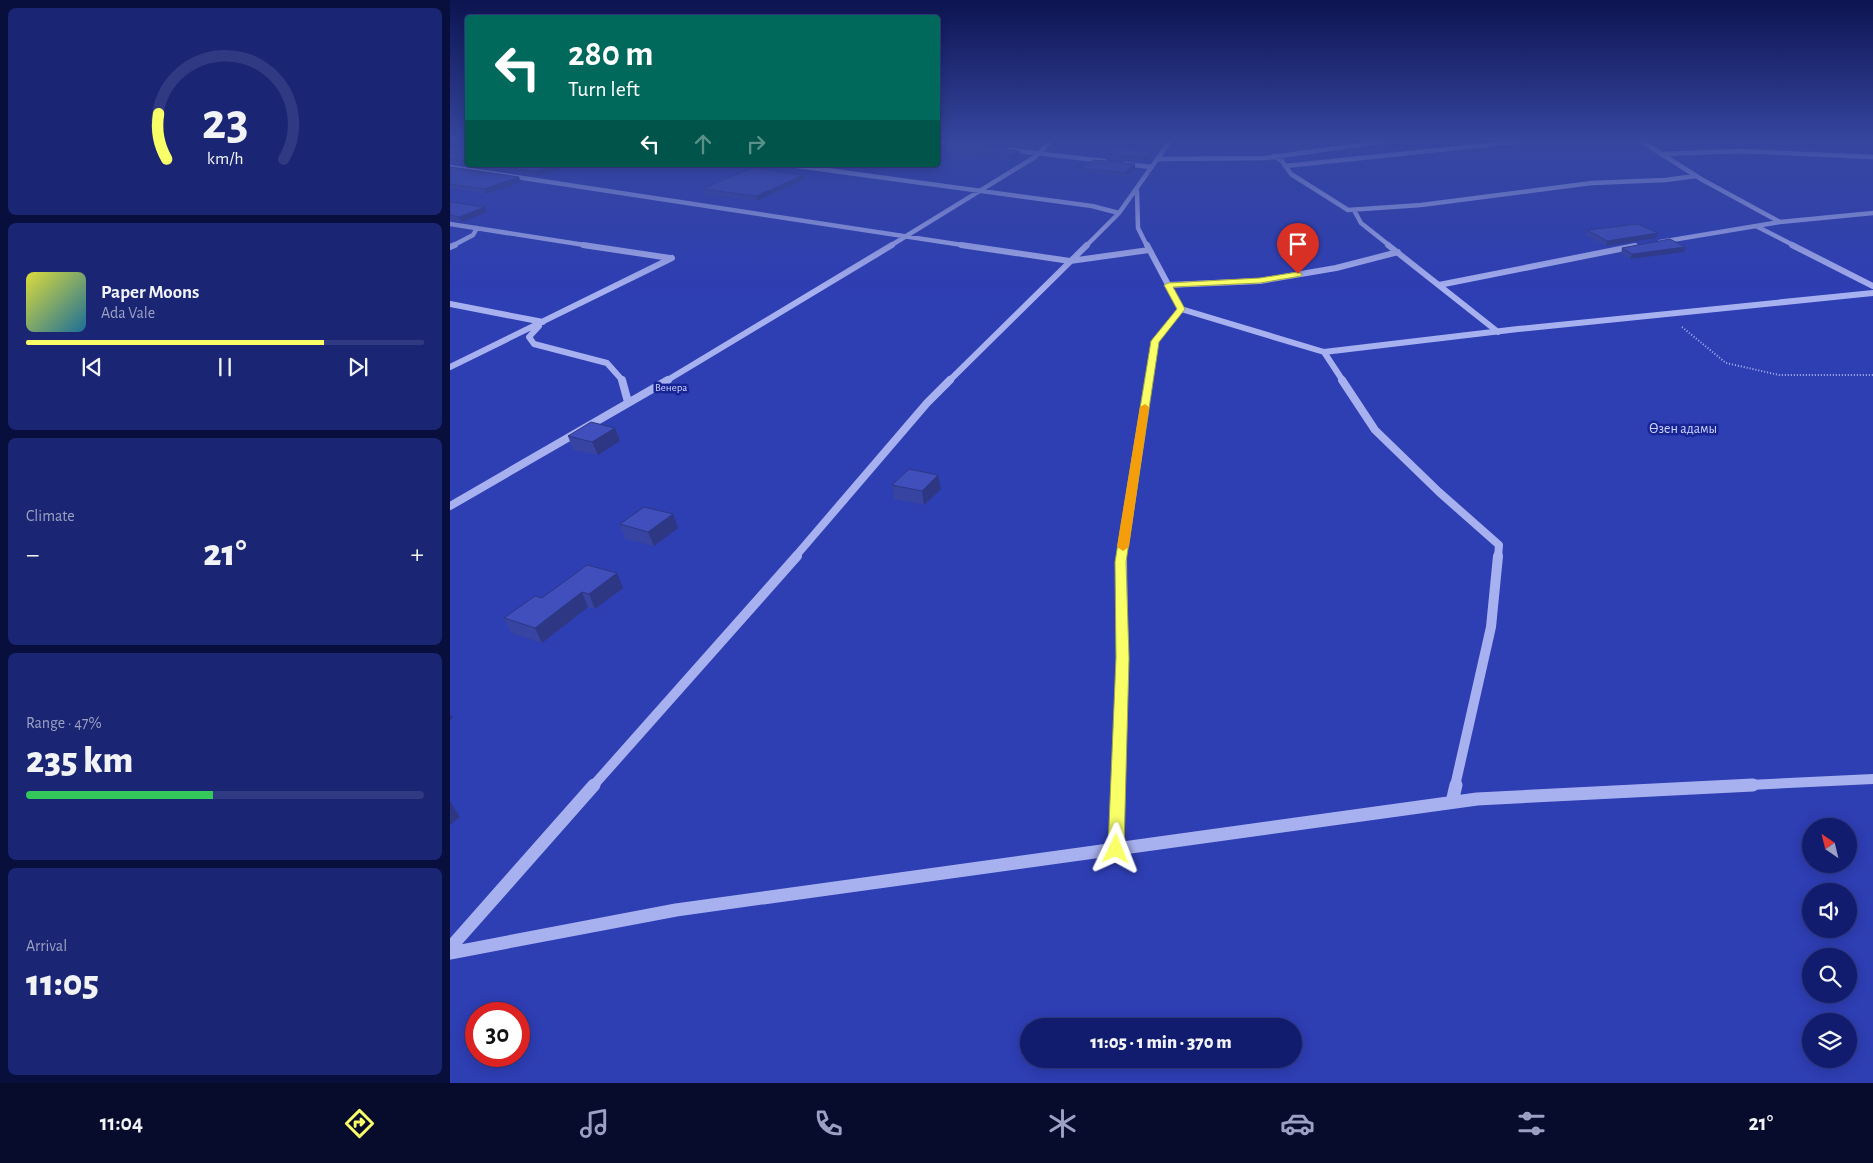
<!DOCTYPE html>
<meta charset="utf-8">
<style>
:root{--surface:#111c6f;--page:#1a2574;--text:#f1f3f6;--muted:#9ca1c3;--line:#303a82;--accent:#f9ff67}
body{margin:0;font-family:"Alegreya Sans",sans-serif;background:var(--page);color:var(--text);height:100vh;display:flex;flex-direction:column;font-size:19px;white-space:nowrap}
*{box-sizing:border-box;margin:0}
p{font-size:16px;color:var(--muted)}
.icon{flex:none;width:28px;height:28px;fill:none;stroke:currentColor;stroke-width:2;stroke-linecap:round;stroke-linejoin:round}
.map{position:relative;flex:1;overflow:hidden}
.panel{display:flex;flex-direction:column;gap:8px;padding:8px;background:#090f3d;width:450px}
.panel>*{flex:none}
.guide{position:absolute;left:15px;top:15px;width:475px;height:152px;border-radius:5px;box-shadow:0 2px 12px #0003,0 0 0 1px var(--line);background:#00695c;color:#fff;overflow:hidden}
.needle{width:32px;rotate:325deg}
.controls{position:absolute;left:1352px;top:818px;display:grid;gap:10px}
.controls a{display:grid;place-items:center;width:55px;height:55px;border-radius:50%;background:var(--surface);box-shadow:0 2px 12px #0003,0 0 0 1px var(--line);font-size:25px}
.speed{position:absolute;left:15px;top:1002px;display:flex;gap:10px;font-size:25px;font-weight:700;text-align:center}
.speed>*{display:grid;place-content:center;width:65px;height:65px;border-radius:50%;background:var(--surface);box-shadow:0 2px 12px #0003,0 0 0 1px var(--line);line-height:1}
.speed .limit{border:8px solid #d22;background:#fff;color:#111}
.pin{position:absolute;display:grid;place-items:center;width:42px;height:42px;color:#fff;margin:-51px -21px;border-radius:50% 50% 50% 0;rotate:-45deg;box-shadow:0 0 5px #0007}
.pin .icon{rotate:45deg}
.me{position:absolute;width:55px;margin:-28px;rotate:2deg;stroke-linejoin:round;filter:drop-shadow(0 0 4px #0008)}
.turn{display:flex;align-items:center;gap:18px;height:105px;padding:0 20px;font-size:22px}
.turn .icon{width:65px;height:65px;stroke-width:2.5}
.turn b{display:block;font-size:35px;line-height:42px}
.lanes{display:flex;align-items:center;height:48px;padding:0 20px;background:#0003;justify-content:center;gap:25px;direction:ltr}
.lanes .off{opacity:.35}
.big{font-size:38px;font-weight:800;line-height:1.1}
.panel .card{flex:1;display:flex;flex-direction:column;justify-content:center;gap:8px;min-width:0;padding:0 18px;border-radius:8px;background:var(--page)}
.panel .dial{align-items:center;gap:0}
.dial svg{height:130px;overflow:visible;fill:none;stroke:var(--line);stroke-width:7;stroke-linecap:round;text-anchor:middle}
.dial text{fill:var(--text);stroke:none}
.song{display:flex;align-items:center;gap:15px}
.cover{width:60px;height:60px;border-radius:8px;background:linear-gradient(135deg,hsl(60 70% 55%),hsl(200 70% 35%))}
.played{height:5px;border-radius:2px;background:linear-gradient(90deg,var(--accent) 75%,var(--line) 75%)}
.keys{display:flex;justify-content:space-around;direction:ltr}
.heat{display:flex;justify-content:space-between;align-items:center;font-size:28px;direction:ltr}
.charge{height:8px;border-radius:4px;background:linear-gradient(90deg,#34c759 47%,var(--line) 0)}
.trip{position:absolute;left:570px;top:1018px;width:282px;height:50px;border-radius:25px;background:var(--surface);box-shadow:0 2px 12px #0003,0 0 0 1px var(--line);font-weight:800;line-height:50px;text-align:center}
.tabs{display:flex;height:80px;justify-content:space-around;align-items:center;background:#070b2c;color:var(--muted)}
.tabs .icon{width:35px;height:35px}
.tabs .on{color:var(--accent)}
.tabs b{font-size:22px;color:var(--text)}
main{display:flex;flex:1;min-height:0}
.map>svg:first-child{display:block}
.green{fill:#2e3eb3;fill-rule:evenodd}
.lines{fill:none;stroke-linecap:round;stroke-linejoin:round}
.path{stroke:#a8b1f0;stroke-width:2;stroke-dasharray:1 2;stroke-linecap:butt}
.minor-far4{stroke:#a8b1f0;stroke-width:4.5}
.minor-far3{stroke:#a8b1f0;stroke-width:6}
.minor-far2{stroke:#a8b1f0;stroke-width:8}
.minor-far1{stroke:#a8b1f0;stroke-width:10}
.minor{stroke:#a8b1f0;stroke-width:13}
.wall{fill:#3744a1}
.shaded-wall{fill:#2d3783}
.building{fill:#404fbb;stroke:#2d3783}
.route{fill:#f9ff67;stroke:#a2a643}
.slow{fill:#f59e0b}
.labels{text-anchor:middle;stroke-width:5;stroke-linejoin:round;paint-order:stroke}
.far-park-label{font-size:11px;fill:#cfd4fb;stroke:#172594}
.park-label{font-size:14px;fill:#cfd4fb;stroke:#172594}
</style>
<main>
<section class="panel">
<div class="card dial"><svg viewBox="0 0 100 80">
<path d="M14 69A42 42 0 1 1 86 69"/>
<path d="M14 69A42 42 0 0 1 9 41" stroke="#f9ff67"/>
<text x="50" y="56" font-size="32" font-weight="700">23</text>
<text x="50" y="72" font-size="11">km/h</text>
</svg></div>
<div class="card">
<div class="song"><i class="cover"></i><div><b>Paper Moons</b><p>Ada Vale</p></div></div>
<div class="played"></div>
<div class="keys"><svg class="icon" aria-label="previous" viewBox="0 0 24 24"><path d="M18 5L8 12l10 7zM5 5v14"/></svg><svg class="icon" aria-label="pause" viewBox="0 0 24 24"><path d="M8 5v14M16 5v14"/></svg><svg class="icon" aria-label="next" viewBox="0 0 24 24"><path d="M6 5l10 7-10 7zM19 5v14"/></svg></div>
</div>
<div class="card"><p>Climate</p>
<div class="heat"><a>−</a><b class="big">21°</b><a>+</a></div>
</div>
<div class="card"><p>Range · 47%</p><b class="big">235 km</b><div class="charge"></div></div>
<div class="card"><p>Arrival</p><b class="big">11:05</b></div>
</section>
<div class="map">
<svg width="1423" height="1083" viewBox="0 0 1423 1083">
<rect width="100%" height="100%" fill="#172594"/>
<!-- green -->
<path class="green" d="M0,141H17L18,165H488V141H1423V1083H0ZM1361,826H1399V864H1361ZM1361,891H1399V929H1361ZM1361,956H1399V994H1361ZM26,1014H69V1056H26ZM1361,1021H1399V1059H1361ZM579,1026H844V1059H579Z"/>
<g class="lines">
<!-- path -->
<path class="path" d="M1232,327L1276,363L1329,375H1423"/>
<!-- minor-far4 -->
<path class="minor-far4" d="M488,141L510,144
M1191,141L1251,179L1330,222
M560,150L654,161
M1211,154L1291,151L1423,157
M824,156L832,161L841,174L898,210L971,205L1142,183L1215,180L1246,176
M709,159L816,158L935,141
M674,164L702,167
M340,165L642,206L669,213
M835,166L1074,141
M0,167L519,246
M687,191L688,228L697,246
M904,210L911,223L940,246
M0,224L141,246
M1306,226L1345,246
M1210,242L1330,222L1423,213
M2,246L23,235L27,228
M440,246L585,157L601,141
M636,246L669,213L720,141"/>
<!-- minor-far3 -->
<path class="minor-far3" d="M133,245L220,258
M511,245L620,261L699,250
M697,245L731,309L874,352L1068,329L1423,293
M938,245L1048,332
M1342,245L1423,286
M0,247L5,245
M718,285L810,281L886,268L948,252
M989,285L1185,246
M0,304L93,322
M89,326L79,337L84,344L157,363L173,381
M874,352L893,381
M0,367L222,258
M216,381L442,245
M499,381L637,245
M699,381L705,341L731,309"/>
<!-- minor-far2 -->
<path class="minor-far2" d="M172,380L178,402
M892,380L925,430L989,492L1049,545L1048,557
M0,506L218,380
M345,557L477,403L500,380
M672,557L699,380"/>
<!-- minor-far1 -->
<path class="minor-far1" d="M143,786L347,556
M668,786L673,658L672,556
M1005,786L1041,627L1048,556
M1278,786L1423,779"/>
<!-- minor -->
<path class="minor" d="M1002,802L1006,785
M666,849L668,785
M0,948L144,785
M0,953L226,910L1027,799L1303,785"/>
</g>
<!-- wall -->
<path class="wall" d="M520,141H591V143L582,148Z
M0,146L18,148V165H119L87,176L0,163Z
M489,147L570,155L562,160L490,152Z
M702,152V156L694,162L654,157V153Z
M0,167L71,182L36,194L0,188Z
M631,168L685,169L674,177L632,172Z
M354,175L355,179L307,201L253,194L252,189Z
M0,202L37,212L11,222L0,220Z
M1137,230L1206,238L1156,246L1136,235Z
M1172,248L1234,252L1180,259L1171,254Z
M165,428L170,441L148,455L123,450L118,436Z
M442,485L491,489L474,505L444,499Z
M223,514L228,528L204,546L175,539L170,524Z
M137,565L173,588L145,609L138,607L92,643L61,633L54,618L92,598Z"/>
<!-- shaded-wall -->
<path class="shaded-wall" d="M587,141H591V143L582,148V144Z
M570,151V155L562,160V155Z
M702,152V156L694,162V157Z
M685,164V169L674,177V173Z
M105,165H119L87,176L86,172Z
M354,175L355,179L307,201L306,196Z
M69,177L71,182L36,194L34,189Z
M35,207L37,212L11,222L9,217Z
M1208,233L1206,238L1156,246L1157,241Z
M1235,247L1234,252L1180,259L1182,254Z
M165,428L170,441L148,455L142,442Z
M488,475L491,489L474,505L472,491Z
M223,514L228,528L204,546L198,532Z
M167,573L173,588L145,609L139,594Z
M132,592L138,607L92,643L85,628Z
M0,714L3,718L0,720Z
M0,801L10,817L0,825Z"/>
<!-- building -->
<path class="building" d="M555,141H587L582,144Z
M499,142L570,151L562,155L489,147Z
M0,146L18,148V161L0,159Z
M662,147L702,152L694,157L654,153Z
M644,160L685,164L674,173L631,168Z
M42,165H105L86,172Z
M0,167L69,177L34,189L0,184Z
M302,168L354,175L306,196L252,189Z
M0,202L35,207L9,217L0,215Z
M1188,224L1208,233L1157,241L1137,230Z
M1220,239L1235,247L1182,254L1172,248Z
M141,422L165,428L142,442L118,436Z
M459,469L488,475L472,491L442,485Z
M194,507L223,514L198,532L170,524Z
M137,565L167,573L139,594L132,592L85,628L54,618L85,596L92,598Z"/>
<!-- sky -->
<linearGradient id="sky" x2="0" y2="1"><stop stop-color="#0d1451"/><stop offset="0.48" stop-color="#36469f"/><stop offset="1" stop-color="#36469f" stop-opacity="0"/></linearGradient>
<rect width="1423" height="292" fill="url(#sky)"/>
<!-- route -->
<path class="route" d="M848,272L852,274L851,276L810,283L723,287L735,309L709,342L676,562L679,658L674,849L671,853L666,855L660,853L658,849L666,658L665,562L701,341L727,309L714,285L718,283L810,278Z"/>
<!-- slow -->
<path class="slow" d="M695,404L699,407L679,547L673,551L667,547L690,407Z"/>
<g class="labels">
<!-- far-park labels -->
<g class="far-park-label">
<text x="221" y="391">Венера</text>
</g>
<!-- park labels -->
<g class="park-label">
<text x="1233" y="433">Өзен адамы</text>
</g>
</g>
</svg>
<div class="controls">
<a><svg class="needle" viewBox="-14 -14 28 28"><path d="M0-13l5 13h-10z" fill="#e53935"/><path d="M0 13l5-13h-10z" fill="#9ca1c3"/></svg></a>
<a><svg class="icon" aria-label="sound" viewBox="0 0 24 24"><path d="M4 9h4l5-4v14l-5-4H4zM17 9q2 3 0 6"/></svg></a>
<a><svg class="icon" aria-label="search" viewBox="0 0 24 24"><circle cx="10" cy="10" r="6"/><path d="M15 15l6 6"/></svg></a>
<a><svg class="icon" aria-label="layers" viewBox="0 0 24 24"><path d="M12 4l9 5-9 5-9-5zM3 14l9 5 9-5"/></svg></a>
</div>
<div class="speed"><div class="limit">30</div></div>
<div class="pin" style="left:848px;top:274px;background:#d93025"><svg class="icon" aria-label="arrive" viewBox="0 0 24 24"><path d="M6 21V4h12l-3 4 3 4H6"/></svg></div>
<svg class="me" style="left:666px;top:849px" viewBox="-20 -20 40 40"><path d="M0-17L14 15 0 8-14 15z" fill="#f9ff67" stroke="#fff" stroke-width="4"/></svg>
<div class="trip">11:05 · 1 min · 370 m</div>
<div class="guide">
<div class="turn"><svg class="icon" aria-label="left" viewBox="0 0 24 24"><path d="M17 20v-9H6M10 6l-5 5 5 5"/></svg><div><b>280 m</b>Turn left</div></div>
<div class="lanes"><svg class="icon" aria-label="left" viewBox="0 0 24 24"><path d="M17 20v-9H6M10 6l-5 5 5 5"/></svg><svg class="icon off" aria-label="ahead" viewBox="0 0 24 24"><path d="M12 20V5M6 11l6-6 6 6"/></svg><svg class="icon off" aria-label="right" viewBox="0 0 24 24"><path d="M7 20v-9h11M14 6l5 5-5 5"/></svg></div>
</div>
</div>
</main>
<nav class="tabs">
<b>11:04</b>
<svg class="icon on" aria-label="directions" viewBox="0 0 24 24"><path d="M12 3l9 9-9 9-9-9zM9 14v-3h6M13 9l2 2-2 2"/></svg>
<svg class="icon" aria-label="music" viewBox="0 0 24 24"><path d="M9 18V5l10-2v13"/><circle cx="6" cy="18" r="3"/><circle cx="16" cy="16" r="3"/></svg>
<svg class="icon" aria-label="phone" viewBox="0 0 24 24"><path d="M5 4h4l2 5-3 2q2 4 5 5l2-3 5 2v4C11 20 4 13 5 4z"/></svg>
<svg class="icon" aria-label="climate" viewBox="0 0 24 24"><path d="M12 3v18M4 7l16 10M4 17L20 7"/></svg>
<svg class="icon" aria-label="car" viewBox="0 0 24 24"><path d="M5 17H2v-5l4-1 3-4h7l3 4 3 1v5h-3M9 17h6M6 11h13"/><circle cx="7" cy="17" r="2"/><circle cx="17" cy="17" r="2"/></svg>
<svg class="icon" aria-label="filters" viewBox="0 0 24 24"><path d="M4 7h16M4 17h16"/><circle cx="9" cy="7" r="2"/><circle cx="15" cy="17" r="2"/></svg>
<b>21°</b>
</nav>
